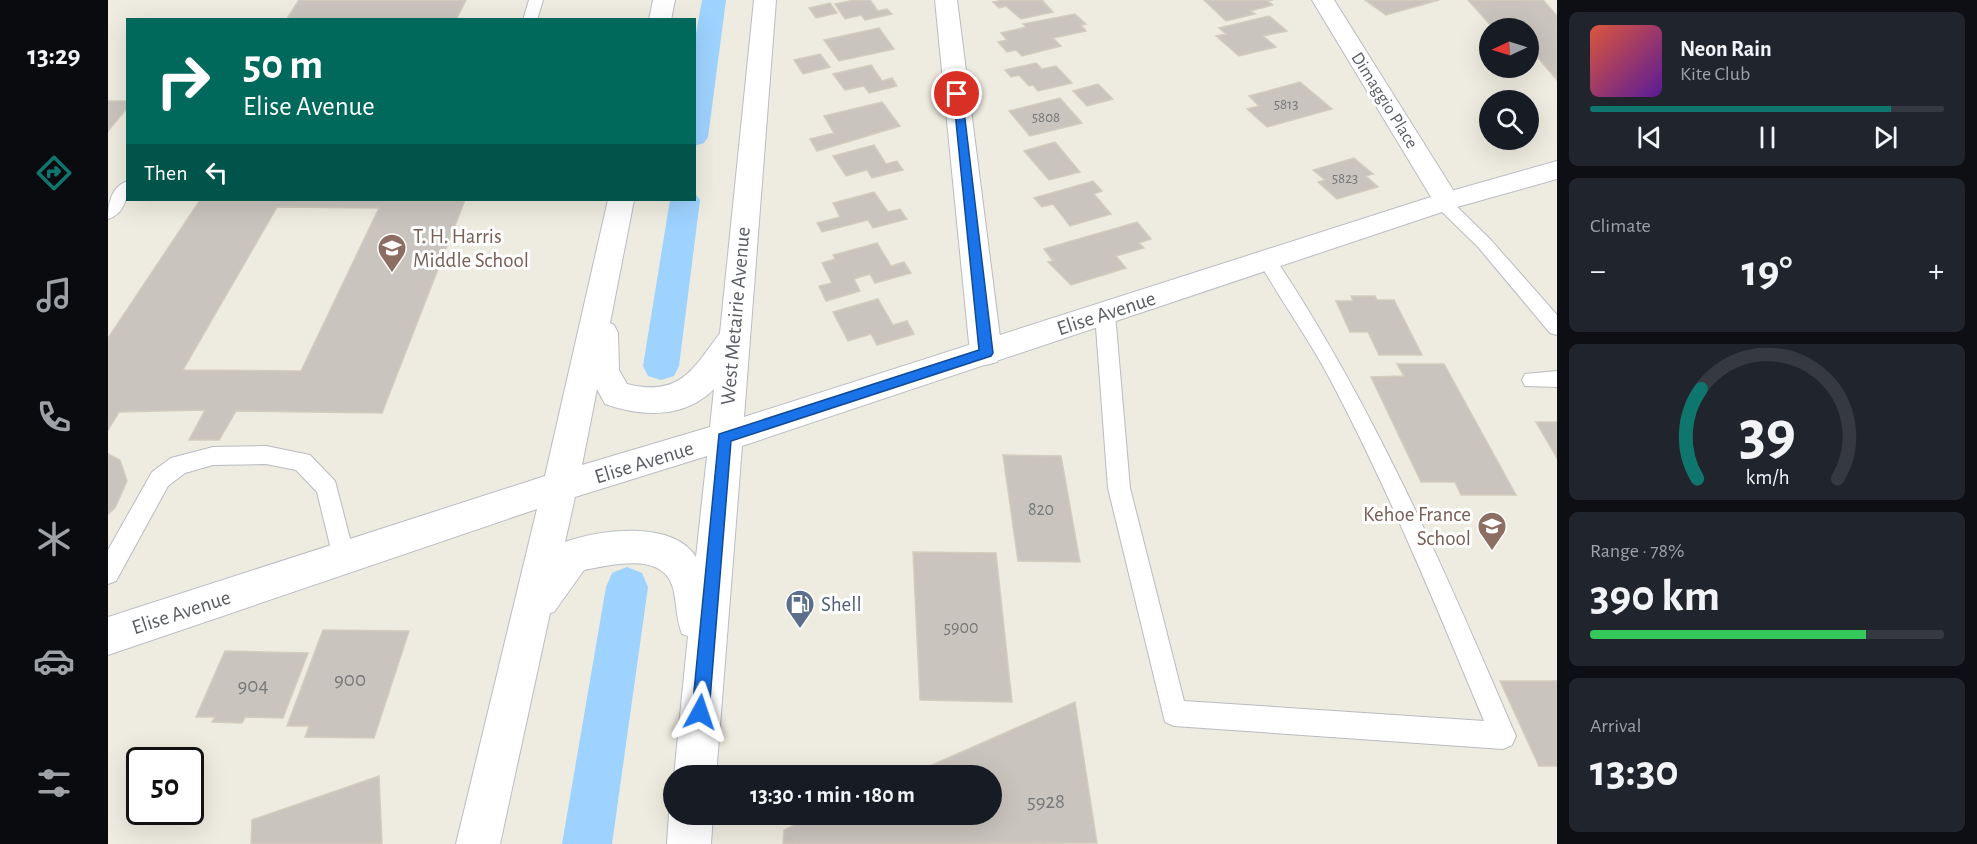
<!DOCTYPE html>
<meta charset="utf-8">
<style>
:root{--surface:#171b24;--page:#20242c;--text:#f1f3f6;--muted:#9ea1a6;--line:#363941;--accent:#0f766e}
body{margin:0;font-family:"Alegreya Sans",sans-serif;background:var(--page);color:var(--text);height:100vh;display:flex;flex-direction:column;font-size:22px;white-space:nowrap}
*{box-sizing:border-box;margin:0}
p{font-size:20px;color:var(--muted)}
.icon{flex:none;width:33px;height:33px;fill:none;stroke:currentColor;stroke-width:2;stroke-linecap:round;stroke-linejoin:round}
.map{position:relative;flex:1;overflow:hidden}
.sheet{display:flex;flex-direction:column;gap:12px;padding:12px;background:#0d0f14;width:420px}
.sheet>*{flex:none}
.guide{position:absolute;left:18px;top:18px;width:570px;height:183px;border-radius:0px;box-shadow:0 6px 24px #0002;background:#00695c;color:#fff;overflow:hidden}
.needle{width:39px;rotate:266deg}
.controls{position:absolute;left:1371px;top:18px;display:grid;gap:12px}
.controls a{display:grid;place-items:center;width:60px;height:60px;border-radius:50%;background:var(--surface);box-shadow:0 6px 24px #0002;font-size:30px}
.speed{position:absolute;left:18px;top:747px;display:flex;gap:12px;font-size:30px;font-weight:700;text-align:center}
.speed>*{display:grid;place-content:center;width:78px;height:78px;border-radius:50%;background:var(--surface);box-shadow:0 6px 24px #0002;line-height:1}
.speed .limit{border:3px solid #111;border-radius:9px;background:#fff;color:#111}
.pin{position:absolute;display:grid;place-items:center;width:51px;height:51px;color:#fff;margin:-26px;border:3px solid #fff;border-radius:50%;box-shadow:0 2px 6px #0007}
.me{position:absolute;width:66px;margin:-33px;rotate:5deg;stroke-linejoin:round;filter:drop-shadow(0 0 4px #0008)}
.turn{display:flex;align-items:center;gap:21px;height:126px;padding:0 18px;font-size:27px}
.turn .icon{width:78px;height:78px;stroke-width:2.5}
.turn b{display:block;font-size:42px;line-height:51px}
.then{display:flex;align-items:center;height:57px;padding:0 18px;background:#0003;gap:12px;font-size:22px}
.big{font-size:45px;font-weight:600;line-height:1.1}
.sheet .widget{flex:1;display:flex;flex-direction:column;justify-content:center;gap:9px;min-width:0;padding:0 21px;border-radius:9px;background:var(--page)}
.sheet .dial{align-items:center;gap:0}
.dial svg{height:156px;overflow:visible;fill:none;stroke:var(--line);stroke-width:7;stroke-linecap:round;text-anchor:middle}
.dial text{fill:var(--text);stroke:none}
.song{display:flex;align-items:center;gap:18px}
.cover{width:72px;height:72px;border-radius:9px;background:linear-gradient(135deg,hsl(10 70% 55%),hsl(270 70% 35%))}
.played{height:6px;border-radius:3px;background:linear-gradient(90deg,var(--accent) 85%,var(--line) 85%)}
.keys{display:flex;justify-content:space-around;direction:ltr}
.heat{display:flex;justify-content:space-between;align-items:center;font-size:33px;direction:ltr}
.charge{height:9px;border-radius:4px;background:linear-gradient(90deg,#34c759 78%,var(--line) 0)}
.trip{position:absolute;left:555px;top:765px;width:339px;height:60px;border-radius:30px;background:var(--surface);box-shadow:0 6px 24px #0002;font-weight:600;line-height:60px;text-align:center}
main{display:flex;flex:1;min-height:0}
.tabs{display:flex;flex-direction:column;width:108px;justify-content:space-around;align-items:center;background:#090b0e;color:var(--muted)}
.tabs .icon{width:42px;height:42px}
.tabs .on{color:var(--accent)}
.tabs b{font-size:27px;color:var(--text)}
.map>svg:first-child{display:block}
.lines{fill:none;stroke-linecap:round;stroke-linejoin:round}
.canal{fill:#9ed3ff;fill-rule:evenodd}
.building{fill:#c9c4bd;stroke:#d3cdbe;stroke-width:1.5;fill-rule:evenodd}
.lane-casing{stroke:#b8bbc1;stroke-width:2}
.street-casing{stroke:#b8bbc1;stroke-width:2}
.secondary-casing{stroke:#b9bdc4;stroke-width:2}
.lane{fill:#fff;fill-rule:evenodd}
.street{fill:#fff;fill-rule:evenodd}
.secondary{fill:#fff;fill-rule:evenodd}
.route{fill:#1a73e8;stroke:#114b97;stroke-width:1.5}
.labels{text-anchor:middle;stroke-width:6;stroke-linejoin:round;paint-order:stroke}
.far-number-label{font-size:15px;fill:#75777a}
.far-street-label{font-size:18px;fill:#595d63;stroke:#fff}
.number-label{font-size:18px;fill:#75777a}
.education-label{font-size:21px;fill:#785e54;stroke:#fff;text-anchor:start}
.street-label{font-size:21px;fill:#595d63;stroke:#fff}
.service-label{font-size:21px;fill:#4e5e75;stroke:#fff;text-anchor:start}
.near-number-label{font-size:21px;fill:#75777a}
</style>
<main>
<nav class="tabs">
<b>13:29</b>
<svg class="icon on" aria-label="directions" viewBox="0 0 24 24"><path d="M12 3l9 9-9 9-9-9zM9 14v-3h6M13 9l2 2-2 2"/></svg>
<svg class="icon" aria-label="music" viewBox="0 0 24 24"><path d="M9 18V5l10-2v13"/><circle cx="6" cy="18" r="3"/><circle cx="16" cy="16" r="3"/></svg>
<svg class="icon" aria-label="phone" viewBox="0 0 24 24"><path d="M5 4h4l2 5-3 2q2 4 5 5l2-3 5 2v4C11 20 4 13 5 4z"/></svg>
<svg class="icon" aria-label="climate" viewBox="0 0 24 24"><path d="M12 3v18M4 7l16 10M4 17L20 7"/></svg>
<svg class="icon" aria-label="car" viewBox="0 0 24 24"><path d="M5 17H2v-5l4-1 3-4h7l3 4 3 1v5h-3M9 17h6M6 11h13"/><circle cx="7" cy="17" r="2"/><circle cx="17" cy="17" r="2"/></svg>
<svg class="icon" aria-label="filters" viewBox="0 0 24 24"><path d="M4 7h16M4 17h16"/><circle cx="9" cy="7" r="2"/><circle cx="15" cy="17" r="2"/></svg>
</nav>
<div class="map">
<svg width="1449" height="844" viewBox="0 0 1449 844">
<rect width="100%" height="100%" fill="#eeebe0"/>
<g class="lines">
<!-- canal -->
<path class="canal" d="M594,0H618L600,137L596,143L586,146V45Z
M586,192L592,200L571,366L566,376L553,380L540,376L535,366L562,200H586Z
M519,567L534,573L540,587L504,844H454L498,587L504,573Z"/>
</g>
<!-- building -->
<path class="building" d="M191,0H358L348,20H178Z
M746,0H762L770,11L779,9L784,14L757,20L753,15L737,19L727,4Z
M896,0H934L945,12L913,19L898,6L891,8L885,2Z
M1096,0H1165L1160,1L1165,5L1142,11L1147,14L1118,21Z
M1257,0H1331L1278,15Z
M1360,0H1435L1449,16V80L1420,46V28H1385Z
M722,3L729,13L708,18L701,8Z
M967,14L978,24L973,25L978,31L945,38L953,46L914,56L908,50L899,52L890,42L899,40L893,33L918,27L915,24Z
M1161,16L1179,31L1155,36L1168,47L1131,56L1108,36L1118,34L1111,28Z
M771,28L786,49L731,61L716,40Z
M712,54L722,67L695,74L686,60Z
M928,63L934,69L948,66L964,83L930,91L925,85L921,86L911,75L903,77L897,70Z
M763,65L774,81L784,78L789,86L761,93L756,86L737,90L725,74Z
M1192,82L1224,109L1159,127L1139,109L1151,106L1141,96Z
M990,84L1005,99L979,106L965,91Z
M952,98L974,123L922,136L901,111Z
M0,101H20V107L0,131Z
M774,102L792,126L709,151L702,139L726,133L716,116Z
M947,142L972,172L941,180L916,151Z
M766,145L778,164L789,161L795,170L764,178L759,170L738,176L725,156Z
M1246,158L1265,174L1258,176L1270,187L1229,199L1210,182L1217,180L1205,170Z
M985,181L994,191L986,194L1003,214L962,226L945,204L934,207L926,198Z
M766,192L780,212L792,209L799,219L765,228L760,220L714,232L709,223L732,217L725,203Z
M92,200H357L274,413L128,411L111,440H81L97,410L11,412L0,430V338ZM169,207L271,208L193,371L75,370Z
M1029,222L1043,239L1031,243L1036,248L1008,256L1018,268L963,285L940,262L945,261L936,249Z
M769,243L783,266L796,262L803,273L767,283L762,274L746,279L752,291L718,301L711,286L724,283L714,263L727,259L725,255Z
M1243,296H1267L1269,300H1286L1314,355H1271L1260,332H1242L1228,301H1245Z
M770,299L785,325L799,321L806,334L769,345L763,334L740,341L725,312Z
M1289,364H1336L1408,495H1353L1347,482H1313L1263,377L1296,376Z
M1428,422H1449V458Z
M0,454L12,460L19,481L7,508L0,514Z
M895,455L953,456L972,562L910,561Z
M805,552L888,553L904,702L812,700Z
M215,630L301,631L266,738L197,737L201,726H179Z
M117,651L200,653L175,718L137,717L134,723L104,722L107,717H88Z
M1392,681H1449V766H1431Z
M967,702L989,843L675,844L676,830L710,814H884V776H799Z
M271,776L274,844H143L144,820Z"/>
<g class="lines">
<!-- lane casing -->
<g class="lane-casing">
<path id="lane" d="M421,0H435L429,20H415Z
M20,181C20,196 17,214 0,219C0,204 3,186 20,181Z
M1334,196L1340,198L1382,239L1449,315V335L1442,333L1370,247L1328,206L1325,202L1328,198Z
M1159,253L1165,255C1264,403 1334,564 1404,727L1408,736L1404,745L1395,749L1066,726L1057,722L1000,488L987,314L990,309L997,307L1004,309L1007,314L1022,488L1076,701L1376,721C1328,606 1281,491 1223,381C1201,339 1173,301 1150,260L1153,255Z
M1449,371V387L1417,386L1414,380L1417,374Z
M158,446L202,455L227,481L247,558L243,566L235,569L227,566L209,492L188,470L158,464L105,465L77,473L60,486L8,581L0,584V550L44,472L63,458L105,447Z"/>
</g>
<!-- street casing -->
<g class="street-casing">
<path id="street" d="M827,0H849L894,353L889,362L878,365L867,362L862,353Z
M1204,0H1226L1352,201L1349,207L1339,210L1329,207Z"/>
</g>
<!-- secondary casing -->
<g class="secondary-casing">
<path id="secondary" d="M545,0H567L563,20H541Z
M646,0H668L636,417L1329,195L1449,161V179L1349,207L634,446L608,776H566L580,636L574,634C568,619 569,604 565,588C555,551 503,565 476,570L446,612L442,613L392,844H348L429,509L0,655V617L437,476L500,200H526L502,323L506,325L510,333L511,370L519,384C571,397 584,371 612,333ZM489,389L497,404C534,417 576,419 606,389L602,427L474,465ZM599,456L588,557C565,520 492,529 457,542L467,497Z
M566,803V814H605L603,844H559L561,814Z"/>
</g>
<!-- lane -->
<use href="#lane" class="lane"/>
<!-- street -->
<use href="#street" class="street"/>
<!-- secondary -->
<use href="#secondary" class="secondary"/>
</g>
<!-- route -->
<path class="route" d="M845,92L854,94L885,353L883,356L623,441L601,712L598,718L592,721L586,718L584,712L611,434L871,350Z"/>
<!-- icons -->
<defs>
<g id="school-pin" transform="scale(1.5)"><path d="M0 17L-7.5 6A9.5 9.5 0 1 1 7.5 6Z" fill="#8d6e63" stroke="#fff"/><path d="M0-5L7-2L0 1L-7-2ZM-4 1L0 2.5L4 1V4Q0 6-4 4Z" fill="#fff"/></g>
<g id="fuel-pin" transform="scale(1.5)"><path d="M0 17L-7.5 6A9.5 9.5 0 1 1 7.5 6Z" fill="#5c6f8a" stroke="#fff"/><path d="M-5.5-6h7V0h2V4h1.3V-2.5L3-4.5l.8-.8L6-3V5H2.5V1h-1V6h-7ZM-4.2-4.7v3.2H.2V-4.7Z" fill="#fff"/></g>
</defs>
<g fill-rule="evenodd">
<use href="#school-pin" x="284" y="248"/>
<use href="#school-pin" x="1384" y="526"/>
<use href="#fuel-pin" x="692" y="604"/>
</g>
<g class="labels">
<!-- far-number labels -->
<g class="far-number-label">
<text x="1178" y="109">5813</text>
<text x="938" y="122">5808</text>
<text x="1237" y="183">5823</text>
</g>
<!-- far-street labels -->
<g class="far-street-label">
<text transform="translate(1277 100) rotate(58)" y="6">Dimaggio Place</text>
</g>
<!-- number labels -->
<g class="number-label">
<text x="933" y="515">820</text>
<text x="853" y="633">5900</text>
</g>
<!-- education labels -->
<g class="education-label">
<text x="305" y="243">T. H. Harris<tspan x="305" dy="24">Middle School</tspan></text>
<text x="1363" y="521" text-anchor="end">Kehoe France<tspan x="1363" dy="24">School</tspan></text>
</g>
<!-- street labels -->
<g class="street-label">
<text transform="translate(998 313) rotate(-18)" y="7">Elise Avenue</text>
<text transform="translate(627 316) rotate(-85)" y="7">West Metairie Avenue</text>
<text transform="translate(536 462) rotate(-17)" y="7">Elise Avenue</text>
<text transform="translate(73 612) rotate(-18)" y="7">Elise Avenue</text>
</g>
<!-- service labels -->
<g class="service-label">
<text x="713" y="611">Shell</text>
</g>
<!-- near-number labels -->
<g class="near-number-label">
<text x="242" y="686">900</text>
<text x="145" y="692">904</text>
<text x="938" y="808">5928</text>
</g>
</g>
</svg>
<div class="controls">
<a><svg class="needle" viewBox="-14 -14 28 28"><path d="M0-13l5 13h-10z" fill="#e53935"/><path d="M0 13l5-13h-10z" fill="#9ea1a6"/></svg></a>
<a><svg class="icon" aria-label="search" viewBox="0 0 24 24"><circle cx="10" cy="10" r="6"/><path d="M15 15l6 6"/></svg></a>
</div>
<div class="speed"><div class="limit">50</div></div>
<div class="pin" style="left:849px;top:94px;background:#d93025"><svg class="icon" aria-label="arrive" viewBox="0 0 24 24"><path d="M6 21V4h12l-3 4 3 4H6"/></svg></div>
<svg class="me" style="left:592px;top:712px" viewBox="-20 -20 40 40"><path d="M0-17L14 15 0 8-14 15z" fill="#1a73e8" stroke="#fff" stroke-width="4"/></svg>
<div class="trip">13:30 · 1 min · 180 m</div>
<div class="guide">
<div class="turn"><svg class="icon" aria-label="right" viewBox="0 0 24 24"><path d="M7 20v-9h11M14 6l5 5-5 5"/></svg><div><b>50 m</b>Elise Avenue</div></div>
<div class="then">Then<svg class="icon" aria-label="left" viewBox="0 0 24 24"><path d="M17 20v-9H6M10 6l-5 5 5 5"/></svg></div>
</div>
</div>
<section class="sheet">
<div class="widget">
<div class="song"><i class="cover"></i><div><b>Neon Rain</b><p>Kite Club</p></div></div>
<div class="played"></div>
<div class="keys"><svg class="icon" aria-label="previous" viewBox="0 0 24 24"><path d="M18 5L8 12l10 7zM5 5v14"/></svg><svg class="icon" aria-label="pause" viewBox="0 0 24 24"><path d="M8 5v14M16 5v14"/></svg><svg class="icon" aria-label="next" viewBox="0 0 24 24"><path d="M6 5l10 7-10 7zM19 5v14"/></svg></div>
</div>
<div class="widget"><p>Climate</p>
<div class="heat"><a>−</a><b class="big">19°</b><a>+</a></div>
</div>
<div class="widget dial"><svg viewBox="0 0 100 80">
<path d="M14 69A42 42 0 1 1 86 69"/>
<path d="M14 69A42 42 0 0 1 16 23" stroke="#0f766e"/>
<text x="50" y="56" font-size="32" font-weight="700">39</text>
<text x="50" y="72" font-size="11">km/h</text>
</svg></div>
<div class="widget"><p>Range · 78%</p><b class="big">390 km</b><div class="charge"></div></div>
<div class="widget"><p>Arrival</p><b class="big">13:30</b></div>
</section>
</main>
